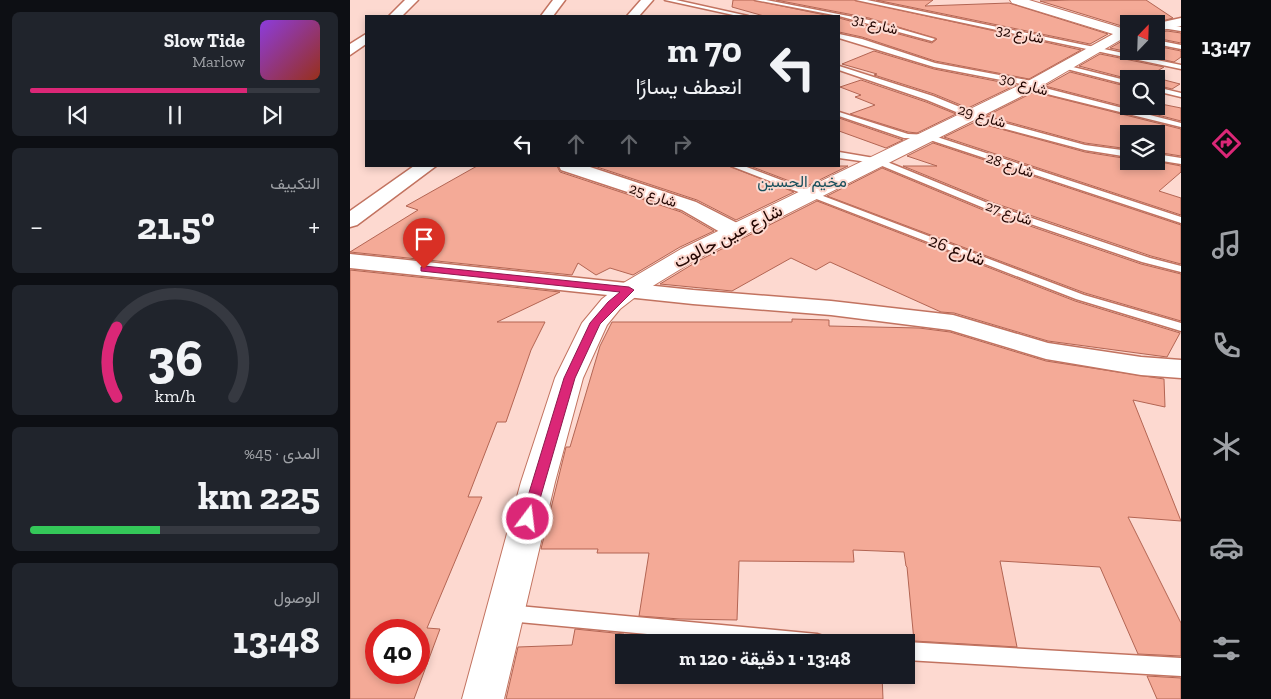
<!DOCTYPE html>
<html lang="ar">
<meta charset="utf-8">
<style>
:root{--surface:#171b24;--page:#20242c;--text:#f1f3f6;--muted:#9ea1a6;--line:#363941;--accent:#db2777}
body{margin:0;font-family:"Zilla Slab",Vazirmatn,serif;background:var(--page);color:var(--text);direction:rtl;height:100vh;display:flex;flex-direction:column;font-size:19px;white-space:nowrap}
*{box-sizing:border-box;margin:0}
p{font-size:16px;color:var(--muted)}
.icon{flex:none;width:28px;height:28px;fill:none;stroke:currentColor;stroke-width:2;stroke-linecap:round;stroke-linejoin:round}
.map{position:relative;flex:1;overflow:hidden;direction:ltr}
.drawer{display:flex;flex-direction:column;gap:12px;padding:12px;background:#0d0f14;width:350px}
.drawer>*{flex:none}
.top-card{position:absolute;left:15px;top:15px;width:475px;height:152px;border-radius:0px;box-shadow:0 2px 8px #0003;direction:rtl;background:#171b24;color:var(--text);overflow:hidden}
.needle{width:32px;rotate:23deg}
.fabs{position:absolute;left:770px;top:15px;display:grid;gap:10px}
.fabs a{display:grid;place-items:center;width:45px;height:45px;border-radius:0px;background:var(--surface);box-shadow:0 2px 8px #0003;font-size:25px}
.speed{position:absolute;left:15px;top:619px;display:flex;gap:10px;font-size:25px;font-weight:700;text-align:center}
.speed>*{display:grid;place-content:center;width:65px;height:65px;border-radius:50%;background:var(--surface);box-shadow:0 2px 8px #0003;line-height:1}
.speed .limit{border:8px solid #d22;background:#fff;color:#111}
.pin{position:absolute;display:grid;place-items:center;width:42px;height:42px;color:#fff;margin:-51px -21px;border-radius:50% 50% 50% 0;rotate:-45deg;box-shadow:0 0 5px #0007}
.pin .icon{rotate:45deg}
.me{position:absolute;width:55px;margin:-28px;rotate:15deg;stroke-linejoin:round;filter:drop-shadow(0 0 4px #0008)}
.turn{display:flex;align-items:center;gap:18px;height:105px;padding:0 15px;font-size:22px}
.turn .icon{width:65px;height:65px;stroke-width:2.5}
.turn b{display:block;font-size:35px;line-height:42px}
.lanes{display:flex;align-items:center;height:48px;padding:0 15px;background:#0003;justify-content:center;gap:25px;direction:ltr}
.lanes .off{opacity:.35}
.big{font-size:38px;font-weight:700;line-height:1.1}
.drawer .card{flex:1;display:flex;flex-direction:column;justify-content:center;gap:8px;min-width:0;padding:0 18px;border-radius:8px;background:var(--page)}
.drawer .dial{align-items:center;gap:0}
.dial svg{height:130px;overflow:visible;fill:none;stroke:var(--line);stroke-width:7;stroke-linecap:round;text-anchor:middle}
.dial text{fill:var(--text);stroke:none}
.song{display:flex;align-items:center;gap:15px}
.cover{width:60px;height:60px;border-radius:8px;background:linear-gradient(135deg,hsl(270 70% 55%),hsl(10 70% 35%))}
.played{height:5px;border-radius:2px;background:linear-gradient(90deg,var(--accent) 75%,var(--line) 75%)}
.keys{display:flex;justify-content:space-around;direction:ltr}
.heat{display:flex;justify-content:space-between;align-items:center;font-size:28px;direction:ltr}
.charge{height:8px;border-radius:4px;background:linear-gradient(90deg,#34c759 45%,var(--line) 0)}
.trip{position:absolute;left:265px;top:634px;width:300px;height:50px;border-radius:0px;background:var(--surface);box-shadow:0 2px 8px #0003;font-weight:700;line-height:50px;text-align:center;direction:rtl}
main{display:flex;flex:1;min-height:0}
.tabs{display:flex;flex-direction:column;width:90px;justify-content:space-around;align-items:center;background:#090b0e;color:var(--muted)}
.tabs .icon{width:35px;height:35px}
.tabs .active{color:var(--accent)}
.tabs b{font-size:22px;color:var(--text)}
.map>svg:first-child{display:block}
.building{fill:#f4aa97;stroke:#b36553;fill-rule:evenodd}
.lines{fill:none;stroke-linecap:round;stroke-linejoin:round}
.lane-casing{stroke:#c27360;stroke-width:3}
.street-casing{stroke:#c27360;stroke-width:3}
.secondary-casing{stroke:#c27360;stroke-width:2}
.lane{fill:#fff;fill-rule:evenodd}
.street{fill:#fff;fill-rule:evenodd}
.secondary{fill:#fff;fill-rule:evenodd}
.route{fill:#db2777;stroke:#8e194d}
.labels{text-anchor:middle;stroke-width:4;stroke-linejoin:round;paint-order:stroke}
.far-street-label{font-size:15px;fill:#210501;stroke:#fdd9d0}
.far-neighbourhood-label{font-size:16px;fill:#18505c;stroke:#fdd9d0}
.street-label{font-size:18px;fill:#210501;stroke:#fdd9d0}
</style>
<main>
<nav class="tabs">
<b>13:47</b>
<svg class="icon active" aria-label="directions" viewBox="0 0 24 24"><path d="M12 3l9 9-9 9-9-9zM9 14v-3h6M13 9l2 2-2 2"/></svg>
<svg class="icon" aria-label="music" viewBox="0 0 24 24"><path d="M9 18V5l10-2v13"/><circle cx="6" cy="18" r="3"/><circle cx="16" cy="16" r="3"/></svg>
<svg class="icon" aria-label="phone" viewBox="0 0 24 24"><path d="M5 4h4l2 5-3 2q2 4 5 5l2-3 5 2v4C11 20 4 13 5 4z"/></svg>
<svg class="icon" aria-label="climate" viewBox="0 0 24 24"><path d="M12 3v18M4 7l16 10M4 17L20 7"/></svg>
<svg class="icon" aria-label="car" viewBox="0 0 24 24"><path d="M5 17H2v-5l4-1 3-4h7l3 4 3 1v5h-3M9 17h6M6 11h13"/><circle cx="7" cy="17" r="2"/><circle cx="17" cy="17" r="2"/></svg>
<svg class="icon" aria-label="filters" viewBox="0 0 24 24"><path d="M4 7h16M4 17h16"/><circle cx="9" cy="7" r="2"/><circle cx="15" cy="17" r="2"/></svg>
</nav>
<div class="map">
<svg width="831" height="699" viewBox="0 0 831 699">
<rect width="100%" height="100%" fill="#fdd9d0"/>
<!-- building -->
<path class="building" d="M383,0H403L480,16H414L382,7Z
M426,0H504L731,50L679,79L585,61L512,37L489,32V18L582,43L587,39L519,18Z
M526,0H583L575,6L659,3L758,34L740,44Z
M720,0H796L823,18L802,24H779V36L775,27L690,1Z
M817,31L831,33V43L806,38V33Z
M779,37V51H806V46L831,51V57L824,62L760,48Z
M524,51L584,69L666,85L618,108L584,94L524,75L527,74L492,64Z
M750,54L814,67L799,76L830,84L822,89L806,85V79H779L729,66Z
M720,72L779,87V106H806V103L831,108V121L695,86Z
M511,80L576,102L606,114L567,133L558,132L500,114L525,105L505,97L511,95L490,87Z
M684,92L831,129V156L806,152V134H779V149L735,143L636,116Z
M489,118L553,140L536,148L489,131Z
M625,122L735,152L779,159V161H805L831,166V172L809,191L831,198V215L594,137Z
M583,143L831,225V264L801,256L641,202L553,166H587L557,156Z
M127,166H207L210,172L331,212L364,231L330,247L283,275L260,268L246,275L228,263L222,275L0,252L68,210L56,206Z
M244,166H379L444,192L386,220L347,200Z
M400,166H498L455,187Z
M532,168L633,210L791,264L831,274V321L735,293L477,196Z
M467,201L725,301L830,333L817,357L698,341L604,313L591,312L480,262L466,270L441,258L382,291L310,284L348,261Z
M0,270L210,292L147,322H195L181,350L156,422H147L118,497H132L77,628L90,629L64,699H0ZM26,630H69V672H26Z
M442,319L479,320V326L569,328L600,332L696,361L814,379L815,407L783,400L831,521L778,517L831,623V656L788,654L750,567L650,561L667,647L564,641L557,567L556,566L554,552L503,550L504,562L389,561L387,620L330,619L289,616L299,553H247L248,549H191L216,447H220L250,346L262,322H442Z
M225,629L274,634V675H532L533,699H156L168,647L222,645Z
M797,676L831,678V699H807Z"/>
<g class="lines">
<!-- lane casing -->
<g class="lane-casing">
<path id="lane" d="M315,0H326L398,16H388Z
M405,0H416L519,20L585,39L582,41L489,16Z
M506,0H517L831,65V69Z
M814,25L831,27V31L812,28Z
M489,34L512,39L585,63L687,82L691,87L831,123V127L685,91L682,86L584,67L489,38Z
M806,40L831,45V49L806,44Z
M715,65L779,81V85L713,68V66Z
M489,66L583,96L639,119L735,145L779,151V157L735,150L633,123L577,100L489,70Z
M806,87L831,93V97L806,91Z
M489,112L558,134L581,135L831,217V223L577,139L554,138L489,116Z
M489,152L530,159L640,204L800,258L831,266V272L792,262L634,208L525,163L489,158Z
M806,154L831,158V164L806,160Z
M381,166H394L734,295L831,323V331L726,299Z
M157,605L467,634L473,636L476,642H383L157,621L151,619L148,613L151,607Z
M556,642L831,658V676L556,660Z"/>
</g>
<!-- street casing -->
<g class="street-casing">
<path id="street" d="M55,0H68L52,16H39Z
M203,0H215L203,16H191Z
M291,0H303L289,16H277Z
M831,18V26L806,31V24H804Z
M16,34V44L0,55V44Z
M64,166H86L7,225L0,227V211Z
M209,166H237L346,202L393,226L396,231L393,236L385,237L377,236L332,210L211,170Z
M0,254L343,290L481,301L603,315L698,343L791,357L831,360V378L791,375L696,359L600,330L481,315L343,304L0,268Z"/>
</g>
<!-- secondary casing -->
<g class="secondary-casing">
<path id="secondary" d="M660,0H679L762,25L774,29L777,36L690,87L347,259L288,295L270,309L257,325L233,378L205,482L154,699H112L171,482L205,378L232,323L252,299L270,285L331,249L678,81L763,34L662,3Z"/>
</g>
<!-- lane -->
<use href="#lane" class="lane"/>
<!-- street -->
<use href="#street" class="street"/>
<!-- secondary -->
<use href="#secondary" class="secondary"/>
</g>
<!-- route -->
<path class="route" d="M74,266L279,287L284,290L250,324L225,378L183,523H173L171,519L214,378L240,323L258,302L270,292L71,271V267Z"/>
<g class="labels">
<!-- far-street labels -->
<g class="far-street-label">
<text transform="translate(525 24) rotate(14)" y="5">شارع 31</text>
<text transform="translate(670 34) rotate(11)" y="5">شارع 32</text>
<text transform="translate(674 84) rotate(16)" y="5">شارع 30</text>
<text transform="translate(632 116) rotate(17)" y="5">شارع 29</text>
<text transform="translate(660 165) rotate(19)" y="5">شارع 28</text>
<text transform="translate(303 195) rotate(18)" y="5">شارع 25</text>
<text transform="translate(659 213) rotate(19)" y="5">شارع 27</text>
</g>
<!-- far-neighbourhood labels -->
<g class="far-neighbourhood-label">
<text x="452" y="187">مخيم الحسين</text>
</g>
<!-- street labels -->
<g class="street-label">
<text transform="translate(378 236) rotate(-27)" y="6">شارع عين جالوت</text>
<text transform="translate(607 250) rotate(21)" y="6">شارع 26</text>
</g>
</g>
</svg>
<div class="fabs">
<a><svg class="needle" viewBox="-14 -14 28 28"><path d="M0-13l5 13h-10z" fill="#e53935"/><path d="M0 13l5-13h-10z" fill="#9ea1a6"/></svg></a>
<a><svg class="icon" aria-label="search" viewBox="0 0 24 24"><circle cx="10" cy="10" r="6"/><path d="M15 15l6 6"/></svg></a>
<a><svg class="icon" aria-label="layers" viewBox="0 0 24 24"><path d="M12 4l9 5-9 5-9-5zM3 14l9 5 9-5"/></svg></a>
</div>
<div class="speed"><div class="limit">40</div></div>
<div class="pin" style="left:74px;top:269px;background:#d93025"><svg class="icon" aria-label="arrive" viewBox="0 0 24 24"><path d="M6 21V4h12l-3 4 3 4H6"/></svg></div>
<svg class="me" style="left:178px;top:519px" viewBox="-20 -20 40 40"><circle r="17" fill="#db2777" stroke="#fff" stroke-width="3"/><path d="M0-11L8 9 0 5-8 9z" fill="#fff"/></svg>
<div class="trip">13:48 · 1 دقيقة · 120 m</div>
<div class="top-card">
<div class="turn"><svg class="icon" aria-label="left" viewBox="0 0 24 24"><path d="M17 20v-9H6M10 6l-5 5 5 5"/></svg><div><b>70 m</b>انعطف يسارًا</div></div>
<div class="lanes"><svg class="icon" aria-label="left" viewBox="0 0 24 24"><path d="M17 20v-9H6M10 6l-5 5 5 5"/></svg><svg class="icon off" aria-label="ahead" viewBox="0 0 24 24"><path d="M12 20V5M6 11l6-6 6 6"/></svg><svg class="icon off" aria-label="ahead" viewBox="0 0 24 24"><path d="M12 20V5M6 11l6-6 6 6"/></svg><svg class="icon off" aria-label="right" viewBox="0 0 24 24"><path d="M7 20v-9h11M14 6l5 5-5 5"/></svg></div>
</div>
</div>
<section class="drawer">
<div class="card">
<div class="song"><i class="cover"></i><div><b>Slow Tide</b><p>Marlow</p></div></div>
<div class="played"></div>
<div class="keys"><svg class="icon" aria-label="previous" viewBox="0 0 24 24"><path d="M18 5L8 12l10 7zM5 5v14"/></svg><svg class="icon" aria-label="pause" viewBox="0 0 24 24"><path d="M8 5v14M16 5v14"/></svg><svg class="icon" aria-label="next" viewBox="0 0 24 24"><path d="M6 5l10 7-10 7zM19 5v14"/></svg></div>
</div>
<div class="card"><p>التكييف</p>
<div class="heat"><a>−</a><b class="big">21.5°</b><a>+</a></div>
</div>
<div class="card dial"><svg viewBox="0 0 100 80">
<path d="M14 69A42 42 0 1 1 86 69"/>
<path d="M14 69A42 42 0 0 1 14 26" stroke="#db2777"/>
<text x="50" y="56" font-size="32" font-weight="700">36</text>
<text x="50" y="72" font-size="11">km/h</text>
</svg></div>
<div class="card"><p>المدى · 45%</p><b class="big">225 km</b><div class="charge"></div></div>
<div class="card"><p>الوصول</p><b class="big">13:48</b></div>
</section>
</main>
